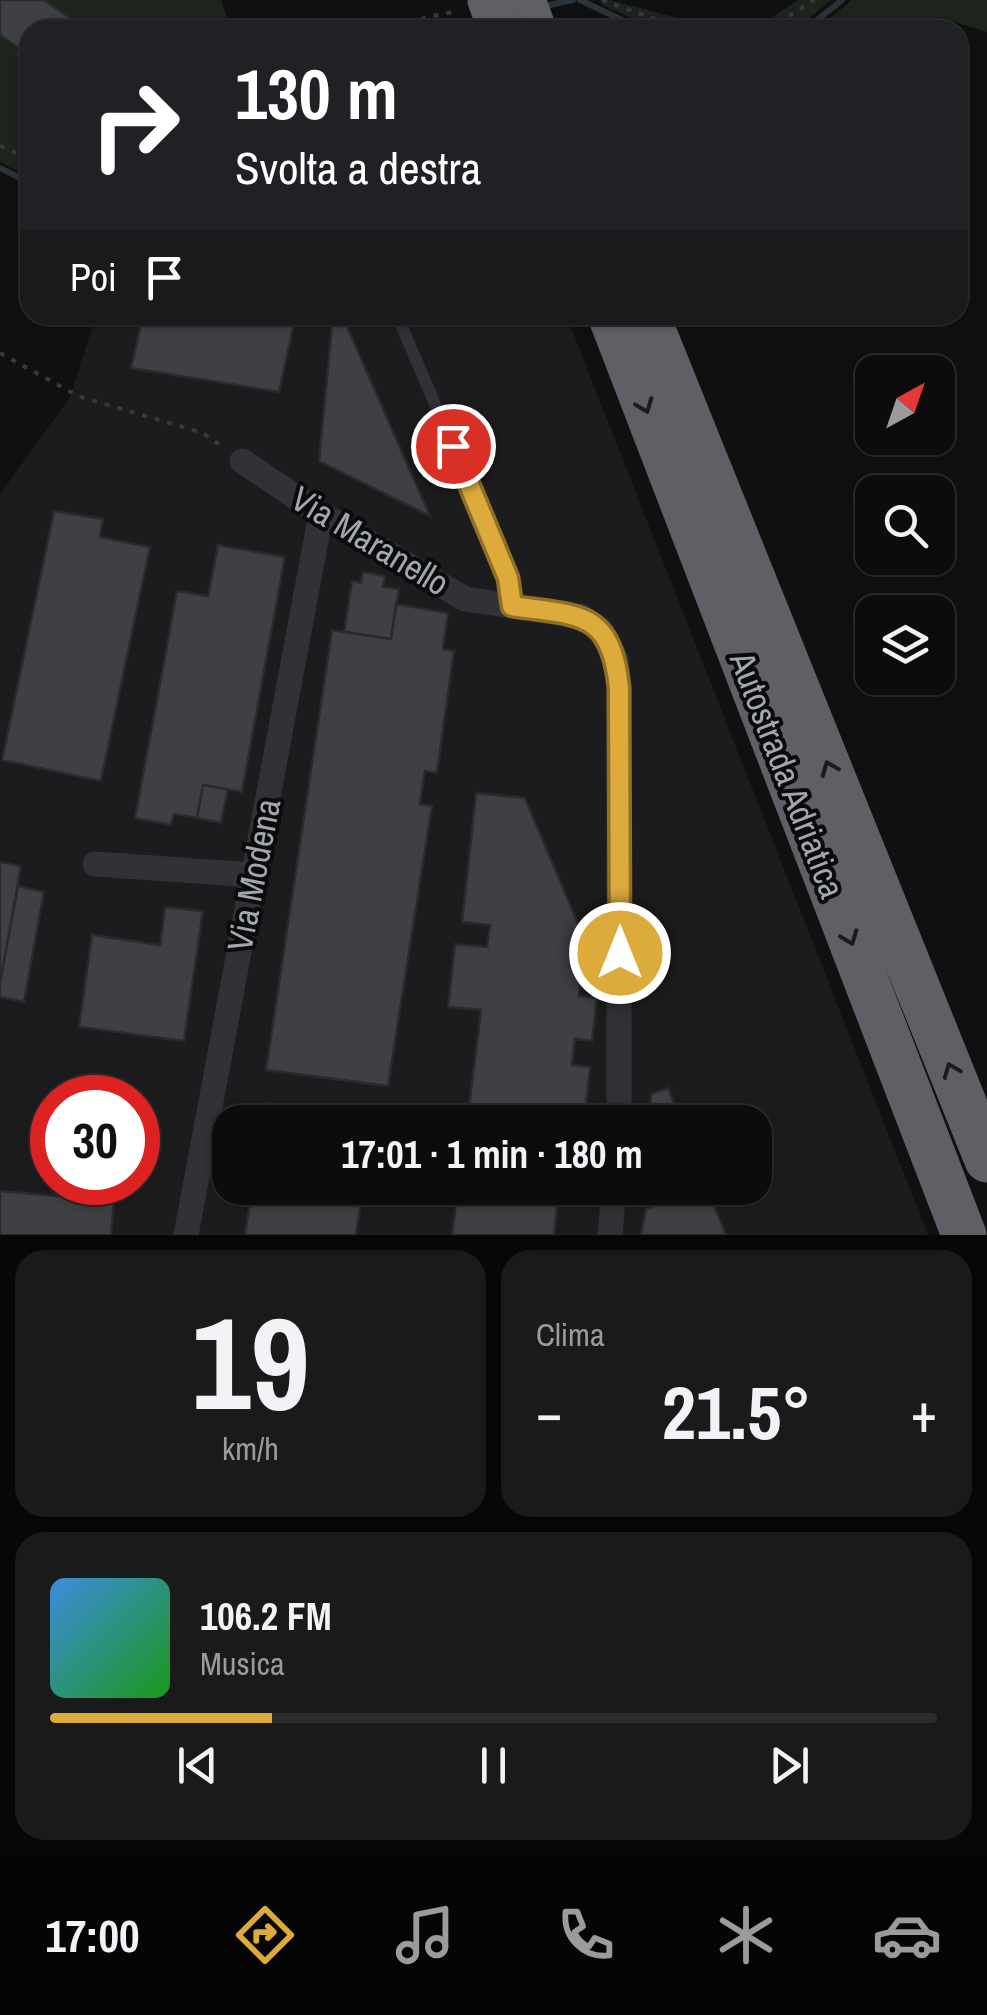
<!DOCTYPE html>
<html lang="it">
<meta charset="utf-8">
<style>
:root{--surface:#0c0c0d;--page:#1a1a1b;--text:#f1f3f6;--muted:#9a9b9d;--line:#2c2c2e;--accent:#ddab3c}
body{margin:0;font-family:"Archivo Narrow",sans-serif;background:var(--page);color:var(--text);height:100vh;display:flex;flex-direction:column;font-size:38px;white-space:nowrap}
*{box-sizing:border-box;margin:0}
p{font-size:32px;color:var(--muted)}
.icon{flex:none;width:55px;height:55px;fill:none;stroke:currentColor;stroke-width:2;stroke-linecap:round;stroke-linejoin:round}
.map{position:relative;height:1235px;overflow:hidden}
.sheet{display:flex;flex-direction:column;gap:15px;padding:15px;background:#070707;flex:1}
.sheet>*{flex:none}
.top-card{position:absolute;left:20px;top:20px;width:948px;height:305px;border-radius:30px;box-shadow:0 2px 8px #0004,0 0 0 2px var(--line);background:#202124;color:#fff;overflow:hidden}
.needle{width:65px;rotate:40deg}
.controls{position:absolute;left:855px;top:355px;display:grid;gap:20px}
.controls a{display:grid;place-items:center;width:100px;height:100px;border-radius:20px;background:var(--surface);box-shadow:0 2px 8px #0004,0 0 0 2px var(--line);font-size:50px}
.speed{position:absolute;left:30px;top:1075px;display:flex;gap:20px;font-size:50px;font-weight:700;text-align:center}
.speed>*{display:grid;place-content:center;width:130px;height:130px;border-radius:50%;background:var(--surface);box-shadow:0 2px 8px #0004,0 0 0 2px var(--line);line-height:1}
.speed .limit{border:15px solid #d22;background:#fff;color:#111}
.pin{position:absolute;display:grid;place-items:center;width:85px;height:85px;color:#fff;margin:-42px;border:5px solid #fff;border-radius:50%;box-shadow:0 2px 10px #0007}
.me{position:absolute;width:110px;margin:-55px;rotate:0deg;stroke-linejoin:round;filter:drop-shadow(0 0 8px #0008)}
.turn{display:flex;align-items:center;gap:35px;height:210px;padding:0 50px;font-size:45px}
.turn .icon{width:130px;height:130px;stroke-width:2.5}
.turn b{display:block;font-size:70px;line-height:85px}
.then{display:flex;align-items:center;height:95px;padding:0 50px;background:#0003;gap:20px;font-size:38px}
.big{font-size:75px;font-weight:700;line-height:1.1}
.sheet .tile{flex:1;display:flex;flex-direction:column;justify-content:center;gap:15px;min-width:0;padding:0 35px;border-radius:30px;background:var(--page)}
.sheet .dial{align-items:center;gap:0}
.dial b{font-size:130px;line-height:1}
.song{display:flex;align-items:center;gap:30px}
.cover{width:120px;height:120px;border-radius:15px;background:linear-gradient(135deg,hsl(210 70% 55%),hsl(120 70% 35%))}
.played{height:10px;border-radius:5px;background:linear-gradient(90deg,var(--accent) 25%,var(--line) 25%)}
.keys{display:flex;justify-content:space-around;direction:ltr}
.heat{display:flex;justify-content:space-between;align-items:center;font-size:55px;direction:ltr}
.sheet .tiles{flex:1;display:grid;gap:15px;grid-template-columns:1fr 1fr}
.tile:last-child{grid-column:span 2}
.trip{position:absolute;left:212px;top:1105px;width:560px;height:100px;border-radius:30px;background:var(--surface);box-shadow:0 2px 8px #0004,0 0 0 2px var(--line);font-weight:700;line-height:100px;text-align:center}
.tabs{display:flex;height:160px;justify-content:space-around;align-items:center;background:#050505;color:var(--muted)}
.tabs .icon{width:70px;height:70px}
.tabs .selected{color:var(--accent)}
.tabs b{font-size:45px;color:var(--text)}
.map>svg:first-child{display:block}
.built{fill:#1c1c1e;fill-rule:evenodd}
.green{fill:#1d231d}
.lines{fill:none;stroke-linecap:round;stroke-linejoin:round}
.stream{stroke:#2b3238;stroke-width:6}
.building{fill:#3f4044;stroke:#2a2a2d;stroke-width:2.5}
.path{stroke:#37393c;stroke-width:4;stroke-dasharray:5 8;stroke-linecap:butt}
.service{stroke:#313235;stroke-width:12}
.minor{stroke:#313235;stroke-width:25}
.motorway{stroke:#5e6066;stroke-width:45}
.motorway-bridge{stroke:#5e6066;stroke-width:45}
.oneway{stroke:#1c1c1e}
.route-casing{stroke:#906f27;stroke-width:25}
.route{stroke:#ddab3c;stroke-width:18}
.labels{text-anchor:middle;stroke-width:8;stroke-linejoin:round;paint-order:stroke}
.street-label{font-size:35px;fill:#a2a6b0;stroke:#0b0b0c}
</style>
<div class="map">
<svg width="987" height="1235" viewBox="0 0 987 1235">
<rect width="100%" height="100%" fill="#101011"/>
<!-- built -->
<path class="built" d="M96,315H566L928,1235H0V494L70,397ZM52,1098H138V1182H52ZM230,1122H755V1188H230Z"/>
<!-- green -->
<path class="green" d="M0,0H221L232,30H30V178L0,162Z
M600,0H610L719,29H755L798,0H831L795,30H660L604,6Z
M852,0H987V32L938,17L919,30H816Z"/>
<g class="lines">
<!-- stream -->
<path class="stream" d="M580,0L643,30
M545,6L573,0
M441,30L479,21
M805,30L842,0
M0,168L30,183"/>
</g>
<!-- building -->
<path class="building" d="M0,0H44L87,30H30V81L21,75L25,69L19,65L23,59L16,55L20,49L0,35Z
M143,315H296L279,392L131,368Z
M333,315H342L430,516L319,461Z
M54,511L103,519L100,537L150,547L101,781L2,760Z
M218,545L285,557L242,792L203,785L197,818L174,814L171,825L135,818L177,591L208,596Z
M363,572L385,576L383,587L399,589L391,639L344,632L352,581L361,583Z
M396,604L448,613L443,649L454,651L437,773L425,771L420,804L432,806L388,1086L266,1070L332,630L391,639Z
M203,785L228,789L221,823L197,818Z
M476,793L525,798L585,940L579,996L597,998L592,1041L575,1039L572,1065L590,1067L585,1115L567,1113L566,1122H467L481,1010L448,1007L455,944L487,947L490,925L462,922Z
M0,862L21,866L0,983Z
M18,886L44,892L24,1002L0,997V983Z
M165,907L203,911L184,1041L79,1027L92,935L160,945Z
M668,1088L682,1122H649L651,1094Z
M264,1103L373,1119L372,1122H261Z
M252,1188H363L356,1235H245Z
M458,1188H559L554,1235H452Z
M672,1188H707L726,1235H641L646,1209L676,1197Z
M0,1191L114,1201L111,1235H0Z"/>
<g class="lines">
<!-- path -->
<path class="path" d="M602,0L669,24L702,30
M398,30L411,21L457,11
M767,30L814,0
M0,146L30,159
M0,353L78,396L203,433L224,448"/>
<!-- service -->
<path class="service" d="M397,315L509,578L512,606"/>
<!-- minor -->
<path class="minor" d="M242,461L321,514L465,599L580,616L601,630L616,659L619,688V1122
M95,864L254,875
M186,1235L321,514
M610,1235L614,1188"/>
<!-- motorway -->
<path class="motorway" d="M523,0L534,30
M610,315L964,1235
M647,315L987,1160"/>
<!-- motorway-bridge -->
<path class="motorway-bridge" d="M490,0L501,30"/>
</g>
<!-- one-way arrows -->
<defs><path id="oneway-chevron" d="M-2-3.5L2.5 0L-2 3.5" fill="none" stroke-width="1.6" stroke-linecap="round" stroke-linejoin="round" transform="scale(2.5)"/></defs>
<g class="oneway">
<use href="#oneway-chevron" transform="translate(645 406) rotate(69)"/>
<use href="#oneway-chevron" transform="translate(829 768) rotate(-112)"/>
<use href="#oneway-chevron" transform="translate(850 938) rotate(69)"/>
<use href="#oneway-chevron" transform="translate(951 1070) rotate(-112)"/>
</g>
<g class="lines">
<!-- route casing -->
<g class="route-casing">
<path id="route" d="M453,446L508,578L512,606C578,616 611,609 619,688L620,953"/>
</g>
<!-- route -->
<use href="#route" class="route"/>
</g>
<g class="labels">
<!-- street labels -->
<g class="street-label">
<text transform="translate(370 541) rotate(31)" y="12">Via Maranello</text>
<text transform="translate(787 775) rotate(69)" y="12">Autostrada Adriatica</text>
<text transform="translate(254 875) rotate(-79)" y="12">Via Modena</text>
</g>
</g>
</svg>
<div class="controls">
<a><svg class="needle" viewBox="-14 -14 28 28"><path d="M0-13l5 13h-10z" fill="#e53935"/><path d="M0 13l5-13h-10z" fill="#9a9b9d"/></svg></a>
<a><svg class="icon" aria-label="search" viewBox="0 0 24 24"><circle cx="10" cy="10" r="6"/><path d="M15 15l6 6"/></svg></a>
<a><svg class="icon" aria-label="layers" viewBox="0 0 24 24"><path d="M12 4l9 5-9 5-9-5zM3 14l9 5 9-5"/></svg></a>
</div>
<div class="speed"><div class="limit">30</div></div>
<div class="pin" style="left:453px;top:446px;background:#d93025"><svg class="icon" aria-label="arrive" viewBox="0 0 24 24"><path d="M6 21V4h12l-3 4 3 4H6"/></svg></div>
<svg class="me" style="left:620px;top:953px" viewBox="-20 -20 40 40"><circle r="17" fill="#ddab3c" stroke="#fff" stroke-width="3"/><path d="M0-11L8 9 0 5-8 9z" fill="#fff"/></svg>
<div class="trip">17:01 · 1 min · 180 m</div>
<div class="top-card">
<div class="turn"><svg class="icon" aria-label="right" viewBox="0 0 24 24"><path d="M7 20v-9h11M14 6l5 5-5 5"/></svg><div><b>130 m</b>Svolta a destra</div></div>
<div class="then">Poi<svg class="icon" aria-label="arrive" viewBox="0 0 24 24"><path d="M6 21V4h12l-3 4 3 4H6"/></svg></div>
</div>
</div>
<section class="sheet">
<div class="tiles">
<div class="tile dial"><b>19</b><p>km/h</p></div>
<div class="tile"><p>Clima</p>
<div class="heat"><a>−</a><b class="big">21.5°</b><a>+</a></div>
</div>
<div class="tile">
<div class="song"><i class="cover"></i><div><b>106.2 FM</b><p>Musica</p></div></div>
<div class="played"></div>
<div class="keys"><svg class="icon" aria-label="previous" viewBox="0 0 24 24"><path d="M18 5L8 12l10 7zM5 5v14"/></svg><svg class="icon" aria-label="pause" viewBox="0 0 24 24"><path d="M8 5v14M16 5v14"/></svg><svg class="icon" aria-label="next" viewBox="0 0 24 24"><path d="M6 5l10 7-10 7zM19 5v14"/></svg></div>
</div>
</div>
</section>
<nav class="tabs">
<b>17:00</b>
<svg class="icon selected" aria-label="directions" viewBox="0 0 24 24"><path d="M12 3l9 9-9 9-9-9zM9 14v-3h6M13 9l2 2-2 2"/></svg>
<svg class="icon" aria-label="music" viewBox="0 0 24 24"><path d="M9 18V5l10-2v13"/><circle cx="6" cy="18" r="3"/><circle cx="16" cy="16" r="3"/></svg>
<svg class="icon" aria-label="phone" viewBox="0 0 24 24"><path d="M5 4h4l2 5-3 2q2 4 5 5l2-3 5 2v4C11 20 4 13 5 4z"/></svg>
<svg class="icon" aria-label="climate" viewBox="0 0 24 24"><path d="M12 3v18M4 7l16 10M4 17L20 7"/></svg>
<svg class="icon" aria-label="car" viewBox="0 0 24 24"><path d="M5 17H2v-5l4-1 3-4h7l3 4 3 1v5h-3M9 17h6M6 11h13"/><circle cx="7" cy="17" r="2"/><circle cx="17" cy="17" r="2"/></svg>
</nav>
